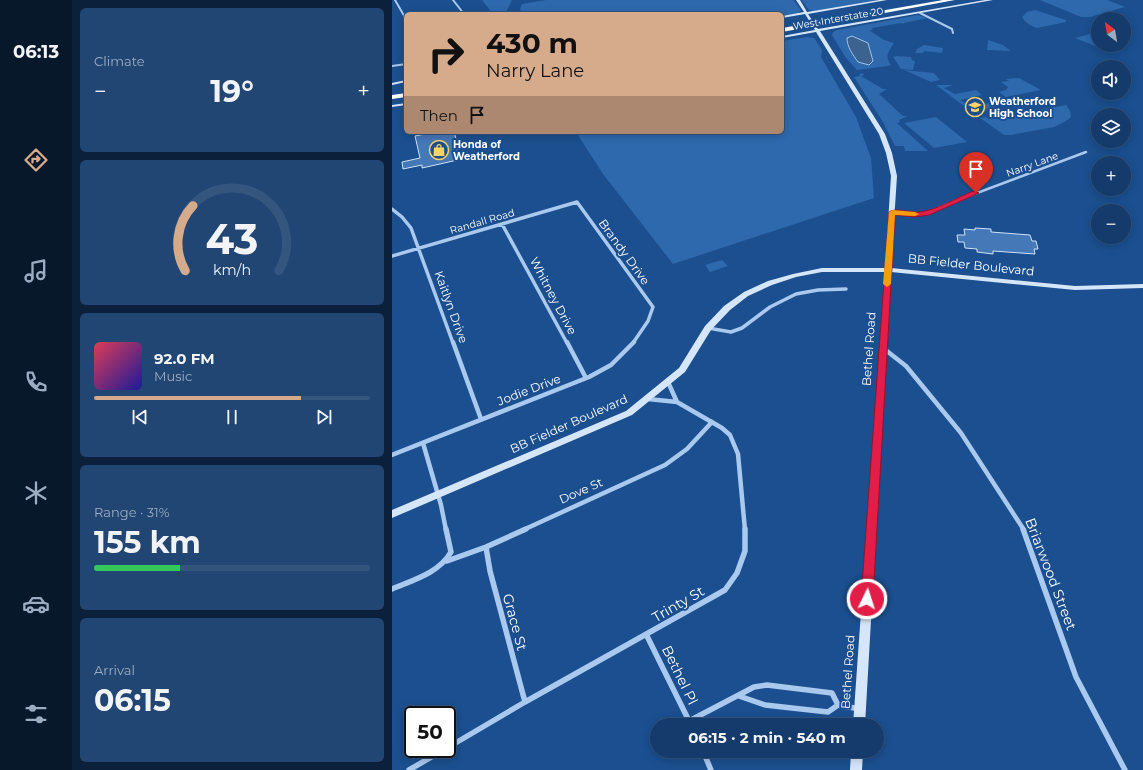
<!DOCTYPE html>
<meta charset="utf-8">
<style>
:root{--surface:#143b6b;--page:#214673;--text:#f1f3f6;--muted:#9dadc1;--line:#33557e;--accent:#d6ab8b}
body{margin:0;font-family:Montserrat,sans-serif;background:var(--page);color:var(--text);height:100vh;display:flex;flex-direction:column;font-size:15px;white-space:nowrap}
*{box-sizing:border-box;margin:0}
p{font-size:13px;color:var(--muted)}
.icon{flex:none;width:22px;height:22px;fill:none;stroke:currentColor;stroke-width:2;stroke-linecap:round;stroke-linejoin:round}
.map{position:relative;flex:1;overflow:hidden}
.details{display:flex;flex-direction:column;gap:8px;padding:8px;background:#0b203b;width:320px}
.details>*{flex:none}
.hud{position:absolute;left:12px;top:12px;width:380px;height:122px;border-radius:6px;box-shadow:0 2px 10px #0003,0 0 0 1px var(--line);background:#d6ab8b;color:#111;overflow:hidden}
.needle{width:26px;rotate:329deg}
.fabs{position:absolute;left:699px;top:12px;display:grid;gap:8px}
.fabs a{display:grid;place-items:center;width:40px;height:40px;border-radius:50%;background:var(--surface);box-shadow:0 2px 10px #0003,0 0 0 1px var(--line);font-size:20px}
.speed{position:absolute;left:12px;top:706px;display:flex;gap:8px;font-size:20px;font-weight:700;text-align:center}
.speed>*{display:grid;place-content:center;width:52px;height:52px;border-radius:50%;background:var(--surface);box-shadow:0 2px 10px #0003,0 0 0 1px var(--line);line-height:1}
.speed .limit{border:2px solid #111;border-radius:6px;background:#fff;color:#111}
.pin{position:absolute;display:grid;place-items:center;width:34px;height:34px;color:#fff;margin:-41px -17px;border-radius:50% 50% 50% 0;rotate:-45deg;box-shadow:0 0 4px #0007}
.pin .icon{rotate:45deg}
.me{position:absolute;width:44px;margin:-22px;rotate:4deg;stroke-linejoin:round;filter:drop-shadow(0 0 3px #0008)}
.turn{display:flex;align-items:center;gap:14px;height:84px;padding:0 16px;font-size:18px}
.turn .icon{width:52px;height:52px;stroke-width:2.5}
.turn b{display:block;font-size:28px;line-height:34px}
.then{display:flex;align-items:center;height:38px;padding:0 16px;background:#0003;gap:8px;font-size:15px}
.big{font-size:30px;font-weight:700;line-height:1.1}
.details .tile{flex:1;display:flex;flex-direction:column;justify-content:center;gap:6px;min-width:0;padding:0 14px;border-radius:6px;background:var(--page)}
.details .dial{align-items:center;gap:0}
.dial svg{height:104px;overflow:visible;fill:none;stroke:var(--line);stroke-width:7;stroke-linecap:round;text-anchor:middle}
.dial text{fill:var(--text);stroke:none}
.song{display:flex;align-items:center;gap:12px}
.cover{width:48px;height:48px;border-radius:6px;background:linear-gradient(135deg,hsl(350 70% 55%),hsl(240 70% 35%))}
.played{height:4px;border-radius:2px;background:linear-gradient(90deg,var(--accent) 75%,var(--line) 75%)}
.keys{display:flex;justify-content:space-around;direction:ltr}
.heat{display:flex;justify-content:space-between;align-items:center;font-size:22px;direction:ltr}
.charge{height:6px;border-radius:3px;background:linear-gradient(90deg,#34c759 31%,var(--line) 0)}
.trip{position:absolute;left:258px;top:718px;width:234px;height:40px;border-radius:20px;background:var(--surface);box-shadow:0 2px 10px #0003,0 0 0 1px var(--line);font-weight:700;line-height:40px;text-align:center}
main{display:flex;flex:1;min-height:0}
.tab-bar{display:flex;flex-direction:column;width:72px;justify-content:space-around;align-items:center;background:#08182b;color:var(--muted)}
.tab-bar .icon{width:28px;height:28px}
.tab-bar .active{color:var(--accent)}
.tab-bar b{font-size:18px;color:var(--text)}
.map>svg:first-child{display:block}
.green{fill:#2e69ad}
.water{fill:#3c6290;stroke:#9cc4f0}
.building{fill:#4478b7;stroke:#cfe3fa}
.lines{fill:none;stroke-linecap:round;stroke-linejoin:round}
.street-far4{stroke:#a9c9ee;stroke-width:2}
.street-far3{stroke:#a9c9ee;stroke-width:2.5}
.street-far2{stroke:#a9c9ee;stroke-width:3.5}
.street-far1{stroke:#a9c9ee;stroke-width:4.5}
.street{stroke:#a9c9ee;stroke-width:5.5}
.secondary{fill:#d6e6fa;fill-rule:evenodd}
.highway{fill:#fff;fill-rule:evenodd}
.route{fill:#e11d48;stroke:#92132f}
.slow{fill:#f59e0b}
.labels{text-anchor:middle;stroke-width:4;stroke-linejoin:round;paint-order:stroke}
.far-street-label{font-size:10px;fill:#fff;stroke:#1b4f8f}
.far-poi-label{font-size:10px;font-weight:bold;fill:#fff;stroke:#1b4f8f;text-anchor:start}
.street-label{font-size:12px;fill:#fff;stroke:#1b4f8f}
.near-street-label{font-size:14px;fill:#fff;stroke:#1b4f8f}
</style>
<main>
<nav class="tab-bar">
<b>06:13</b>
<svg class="icon active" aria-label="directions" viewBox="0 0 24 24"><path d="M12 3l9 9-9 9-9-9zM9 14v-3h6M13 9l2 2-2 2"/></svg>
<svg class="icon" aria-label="music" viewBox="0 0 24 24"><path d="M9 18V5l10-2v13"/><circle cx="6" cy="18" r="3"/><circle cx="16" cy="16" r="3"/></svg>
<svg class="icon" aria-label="phone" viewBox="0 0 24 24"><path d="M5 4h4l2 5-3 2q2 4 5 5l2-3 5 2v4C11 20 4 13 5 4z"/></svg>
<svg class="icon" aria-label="climate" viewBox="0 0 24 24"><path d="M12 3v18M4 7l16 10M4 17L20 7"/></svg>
<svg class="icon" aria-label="car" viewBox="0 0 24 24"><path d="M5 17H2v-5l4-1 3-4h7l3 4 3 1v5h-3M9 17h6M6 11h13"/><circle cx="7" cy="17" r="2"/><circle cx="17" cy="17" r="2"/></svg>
<svg class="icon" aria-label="filters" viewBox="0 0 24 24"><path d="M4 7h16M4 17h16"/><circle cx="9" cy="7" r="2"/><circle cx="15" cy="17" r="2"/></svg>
</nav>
<section class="details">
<div class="tile"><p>Climate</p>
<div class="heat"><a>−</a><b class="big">19°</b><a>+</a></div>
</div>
<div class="tile dial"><svg viewBox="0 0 100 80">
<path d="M14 69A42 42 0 1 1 86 69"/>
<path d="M14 69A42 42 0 0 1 20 19" stroke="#d6ab8b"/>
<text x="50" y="56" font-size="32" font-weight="700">43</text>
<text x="50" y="72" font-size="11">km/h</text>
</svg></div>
<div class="tile">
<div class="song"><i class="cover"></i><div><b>92.0 FM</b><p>Music</p></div></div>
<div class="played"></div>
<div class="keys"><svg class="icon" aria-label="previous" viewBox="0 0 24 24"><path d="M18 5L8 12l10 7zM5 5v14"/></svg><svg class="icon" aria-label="pause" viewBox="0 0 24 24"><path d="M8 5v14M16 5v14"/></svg><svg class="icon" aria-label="next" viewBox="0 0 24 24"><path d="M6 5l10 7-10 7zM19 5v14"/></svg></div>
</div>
<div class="tile"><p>Range · 31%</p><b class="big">155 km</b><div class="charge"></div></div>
<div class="tile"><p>Arrival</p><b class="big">06:15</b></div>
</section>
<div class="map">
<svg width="751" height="770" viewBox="0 0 751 770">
<rect width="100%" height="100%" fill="#1b4f8f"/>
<!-- green -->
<path class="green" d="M90,0H120L113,14H101Z
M154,0H401L409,10L405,14L390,16V14H130L128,9L130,4Z
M410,0H487L421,11L416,9Z
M648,0H715L733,7L698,17H689Z
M643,10L674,20V22L645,28C639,26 633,23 630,17L635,12Z
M526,15L538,19L535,18L512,23L511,24L509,23L480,28L481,30H477L492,40L502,43C497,51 492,56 499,65L496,66L465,70L454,58L440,35L441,32L445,30Z
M706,32V45H725L711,49L683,38Z
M415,37L422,38L430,50L429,57L464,117L479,158L482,198L281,264L211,174L184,132H390V41Z
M596,40L611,45L619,51L595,50Z
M532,45L551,48L550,53L532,51L531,53H523L525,49Z
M504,56L519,57L520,60L523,61L521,70L509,69L501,57Z
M512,70L542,73L548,80L539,82Z
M471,73L472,75L469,76L491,89H495L487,94L511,116H516L507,120L508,122L505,123L536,151H541H513L512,146H503L491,122L462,77L468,76L467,74Z
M627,78L649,90L614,97L607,92L614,90L616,87L609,82L617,81L614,79Z
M544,85H561L552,88L563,94L584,90L590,95L568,100C578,108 588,105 601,102L608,107L587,111L585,113L587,114L584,115Z
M674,105L678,111L679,117L674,121L662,127L619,135H612L588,118L594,117L597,119Z
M544,117L575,142L542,148L512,123Z
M330,260L336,266L318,272L313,265Z"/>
<!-- water -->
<path class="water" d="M460,36L476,43L481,61L477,65L466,62C461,55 455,47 455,38Z"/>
<!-- building -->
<path class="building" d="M44,132H62L70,159L30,168V165L11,169L10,162L28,158L23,136Z
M583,228L599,229V232L638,235L640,241H644L646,249H642L643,254L601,251V254L585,252V249L573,248L572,242H566L565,235H573L572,229L583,230Z"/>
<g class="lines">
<!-- street-far4 -->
<path class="street-far4" d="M3,0L14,19
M61,0L72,14
M528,13L560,29L561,33
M0,66L14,64"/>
<!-- street-far3 -->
<path class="street-far3" d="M569,199L694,152"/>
<!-- street-far2 -->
<path class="street-far2" d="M0,209L10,217L19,228L61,343
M500,212L522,215L535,213L571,198
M110,224L175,343
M0,256L185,202L261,307L256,321L241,343
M316,328L339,332L350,328L378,307L404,294L426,290L454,289"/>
<!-- street-far1 -->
<path class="street-far1" d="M61,342L89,419
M175,342L194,378
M491,348L514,366L569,433L632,530
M276,382L285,402
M256,399L285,402L330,428L338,435L346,454L353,530
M31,443L49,505L54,530
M0,455L197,377L219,365L242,342
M131,530L273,465L295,449L320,422"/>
<!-- street -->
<path class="street" d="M631,529L684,677L733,770
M94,547L98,571L133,702
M55,561L94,547L134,529
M0,589C21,580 47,573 59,552L54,529
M255,636L299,725
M347,696L373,705L436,712L446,705
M297,721L362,687L375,685L440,693L446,705L468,709
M55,748L133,702L333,590L345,573L353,551V529
M311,751L319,770
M17,770L53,749"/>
<!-- secondary -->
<path class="secondary" d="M404,0H408L415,12L487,0H495L416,14L426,29L593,0H601L428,31L493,134L500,153L505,176L499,268L683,286L751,284V288L683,290L499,272L473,725H461L493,272H430L404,277L380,285L356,296L338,310L319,330L293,372L240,415L0,518V510L234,411L287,368L313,326L332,306L352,292L376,281L401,274L430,268H493L499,176L494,153L487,134L424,32L390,38V36L423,30L413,14L390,18V16L412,12Z
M14,80V82L0,85V83Z
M14,103V105L0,107V105Z
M459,751H471L470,770H458Z"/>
<!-- highway -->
<path class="highway" d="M551,0H563L390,32V28Z
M14,93V97L0,99V95Z"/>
</g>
<!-- route -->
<path class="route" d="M581,191L587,193L537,215L522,217L503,215L481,599L479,604L475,605L471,604L469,599L497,212C503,207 519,213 528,212C544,210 565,198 581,191Z"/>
<!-- slow -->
<path class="slow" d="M500,210L523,212L527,214L523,216L503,215L499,284L495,287L491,284L497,212Z"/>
<!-- icons -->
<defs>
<g id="school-ring" transform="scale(1)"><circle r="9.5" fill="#1b4f8f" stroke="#ffd166" stroke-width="1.5"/><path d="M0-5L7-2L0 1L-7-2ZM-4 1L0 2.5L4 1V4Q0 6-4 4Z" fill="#ffd166"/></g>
<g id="shop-ring" transform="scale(1)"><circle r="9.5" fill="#1b4f8f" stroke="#ffd166" stroke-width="1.5"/><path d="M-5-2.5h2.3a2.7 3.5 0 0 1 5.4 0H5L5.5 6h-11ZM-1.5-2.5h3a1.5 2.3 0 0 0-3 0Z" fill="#ffd166"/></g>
</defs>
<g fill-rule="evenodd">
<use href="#school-ring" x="583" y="107"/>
<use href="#shop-ring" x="47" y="150"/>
</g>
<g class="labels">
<!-- far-street labels -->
<g class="far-street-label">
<text transform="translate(446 18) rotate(-10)" y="4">West Interstate 20</text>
<text transform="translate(640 164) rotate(-20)" y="4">Narry Lane</text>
<text transform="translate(90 221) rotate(-16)" y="4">Randall Road</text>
</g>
<!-- far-poi labels -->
<g class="far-poi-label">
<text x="597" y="105">Weatherford<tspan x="597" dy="12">High School</tspan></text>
<text x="61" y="148">Honda of<tspan x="61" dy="12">Weatherford</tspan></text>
</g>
<!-- street labels -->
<g class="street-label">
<text transform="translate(232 252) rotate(54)" y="4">Brandy Drive</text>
<text transform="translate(579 265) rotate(6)" y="4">BB Fielder Boulevard</text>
<text transform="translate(161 296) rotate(62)" y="4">Whitney Drive</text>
<text transform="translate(59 307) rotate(70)" y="4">Kaitlyn Drive</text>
<text transform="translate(477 349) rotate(-86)" y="4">Bethel Road</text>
<text transform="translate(137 390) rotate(-21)" y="4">Jodie Drive</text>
<text transform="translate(177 424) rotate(-24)" y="4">BB Fielder Boulevard</text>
<text transform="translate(189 491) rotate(-24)" y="4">Dove St</text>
<text transform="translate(456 672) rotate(-86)" y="4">Bethel Road</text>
</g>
<!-- near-street labels -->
<g class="near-street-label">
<text transform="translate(659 574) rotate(69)" y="5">Briarwood Street</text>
<text transform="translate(286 604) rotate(-30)" y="5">Trinty St</text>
<text transform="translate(123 622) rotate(75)" y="5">Grace St</text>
<text transform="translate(288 675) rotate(64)" y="5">Bethel Pl</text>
</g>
</g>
</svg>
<div class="fabs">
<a><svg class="needle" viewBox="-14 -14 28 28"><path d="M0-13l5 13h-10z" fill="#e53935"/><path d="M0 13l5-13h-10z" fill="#9dadc1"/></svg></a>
<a><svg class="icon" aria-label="sound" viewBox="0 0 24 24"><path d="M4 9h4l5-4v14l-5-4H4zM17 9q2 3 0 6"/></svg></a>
<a><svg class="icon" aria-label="layers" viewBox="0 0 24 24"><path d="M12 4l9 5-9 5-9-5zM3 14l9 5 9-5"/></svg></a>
<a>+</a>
<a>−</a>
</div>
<div class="speed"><div class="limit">50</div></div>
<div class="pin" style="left:584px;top:193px;background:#d93025"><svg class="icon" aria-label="arrive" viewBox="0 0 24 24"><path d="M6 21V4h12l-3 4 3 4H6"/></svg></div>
<svg class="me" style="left:475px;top:599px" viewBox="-20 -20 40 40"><circle r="17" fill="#e11d48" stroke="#fff" stroke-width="3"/><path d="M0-11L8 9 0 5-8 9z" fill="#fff"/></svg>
<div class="trip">06:15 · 2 min · 540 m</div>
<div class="hud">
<div class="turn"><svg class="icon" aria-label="right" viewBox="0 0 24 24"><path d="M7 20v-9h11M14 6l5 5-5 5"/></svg><div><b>430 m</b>Narry Lane</div></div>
<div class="then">Then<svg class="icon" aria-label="arrive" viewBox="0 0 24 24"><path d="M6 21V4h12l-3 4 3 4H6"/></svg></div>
</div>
</div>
</main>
